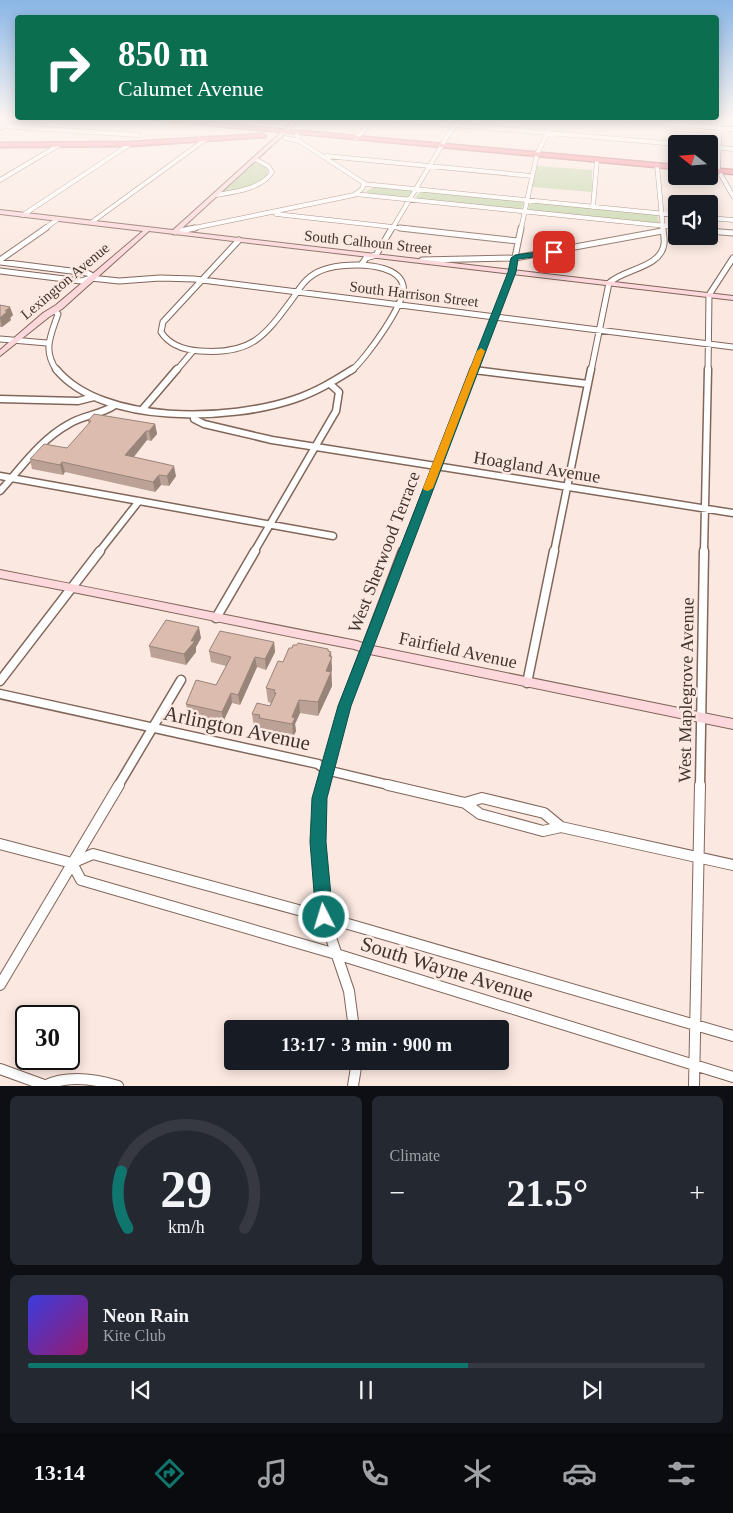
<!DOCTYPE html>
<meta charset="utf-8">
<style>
:root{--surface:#171b24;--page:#242831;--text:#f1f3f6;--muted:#9ea1a6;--line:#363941;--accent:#0f766e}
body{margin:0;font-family:"Times New Roman",serif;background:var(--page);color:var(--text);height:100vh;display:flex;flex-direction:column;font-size:19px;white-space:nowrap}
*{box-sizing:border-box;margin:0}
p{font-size:16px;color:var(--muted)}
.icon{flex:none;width:28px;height:28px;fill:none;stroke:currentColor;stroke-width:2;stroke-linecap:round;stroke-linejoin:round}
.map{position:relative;height:1086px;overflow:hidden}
.details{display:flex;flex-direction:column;gap:10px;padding:10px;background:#0d0f14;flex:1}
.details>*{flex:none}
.banner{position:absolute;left:15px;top:15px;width:704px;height:105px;border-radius:5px;box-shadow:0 2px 12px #0003;background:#0b6e4f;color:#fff;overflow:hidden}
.needle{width:32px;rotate:287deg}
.tools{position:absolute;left:668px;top:135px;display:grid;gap:10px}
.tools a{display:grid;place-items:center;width:50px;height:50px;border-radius:5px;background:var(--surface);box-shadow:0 2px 12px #0003;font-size:25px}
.speed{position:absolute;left:15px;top:1005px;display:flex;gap:10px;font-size:25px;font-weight:700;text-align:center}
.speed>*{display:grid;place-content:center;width:65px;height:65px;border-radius:50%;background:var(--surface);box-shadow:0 2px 12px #0003;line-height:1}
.speed .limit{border:2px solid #111;border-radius:8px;background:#fff;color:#111}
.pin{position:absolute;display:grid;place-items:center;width:42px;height:42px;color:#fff;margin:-21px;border-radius:10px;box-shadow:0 2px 8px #0006}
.me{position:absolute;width:55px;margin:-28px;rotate:355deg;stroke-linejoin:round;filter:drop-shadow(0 0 4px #0008)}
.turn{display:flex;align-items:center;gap:18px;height:105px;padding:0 20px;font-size:22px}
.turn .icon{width:65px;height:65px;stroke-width:2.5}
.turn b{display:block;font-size:35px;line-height:42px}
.big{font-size:38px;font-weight:700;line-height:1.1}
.details .card{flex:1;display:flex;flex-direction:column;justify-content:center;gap:8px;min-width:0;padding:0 18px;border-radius:8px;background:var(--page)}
.details .dial{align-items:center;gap:0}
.dial svg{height:130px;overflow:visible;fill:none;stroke:var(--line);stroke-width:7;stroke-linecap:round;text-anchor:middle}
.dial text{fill:var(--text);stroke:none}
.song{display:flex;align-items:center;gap:15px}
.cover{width:60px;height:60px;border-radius:8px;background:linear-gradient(135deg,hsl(240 70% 55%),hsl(320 70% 35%))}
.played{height:5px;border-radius:2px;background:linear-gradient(90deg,var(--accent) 65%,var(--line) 65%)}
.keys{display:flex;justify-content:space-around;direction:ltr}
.heat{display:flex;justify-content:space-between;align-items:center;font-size:28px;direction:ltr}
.details .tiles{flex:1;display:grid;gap:10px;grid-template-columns:1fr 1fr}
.card:last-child{grid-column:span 2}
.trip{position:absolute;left:224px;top:1020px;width:285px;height:50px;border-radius:5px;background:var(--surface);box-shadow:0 2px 12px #0003;font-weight:700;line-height:50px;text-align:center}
.menu{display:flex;height:80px;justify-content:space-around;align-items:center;background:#090b0e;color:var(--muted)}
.menu .icon{width:35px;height:35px}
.menu .active{color:var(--accent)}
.menu b{font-size:22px;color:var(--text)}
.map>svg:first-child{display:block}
.green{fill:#c1d5a6}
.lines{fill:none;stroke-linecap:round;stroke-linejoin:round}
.street-far4-casing{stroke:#81665a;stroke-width:5}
.street-far3-casing{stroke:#81665a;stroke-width:7}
.street-far2-casing{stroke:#81665a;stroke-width:9}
.street-far1-casing{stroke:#81665a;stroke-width:11}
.street-casing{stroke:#81665a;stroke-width:12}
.secondary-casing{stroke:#81665a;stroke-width:2}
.highway-casing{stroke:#b7626b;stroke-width:3}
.street-far4{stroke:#fff;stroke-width:4}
.street-far3{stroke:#fff;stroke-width:5}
.street-far2{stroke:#fff;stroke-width:6}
.street-far1{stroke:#fff;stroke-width:8}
.street{stroke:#fff;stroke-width:10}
.secondary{fill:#fcd7dc;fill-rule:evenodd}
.highway{fill:#f67b8b;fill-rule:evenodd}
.wall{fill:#bca296}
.shaded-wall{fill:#99847a}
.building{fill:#dbbcaf;stroke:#99847a}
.route{fill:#0f766e;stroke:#0a4d48}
.slow{fill:#f59e0b}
.labels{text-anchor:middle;stroke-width:5;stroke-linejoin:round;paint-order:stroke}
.far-street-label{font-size:15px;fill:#423530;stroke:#fbe8e0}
.street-label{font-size:18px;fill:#423530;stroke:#fbe8e0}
.near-street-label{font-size:21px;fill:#423530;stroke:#fbe8e0}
</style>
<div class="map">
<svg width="733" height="1086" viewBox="0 0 733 1086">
<rect width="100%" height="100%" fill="#fbe8e0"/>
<!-- green -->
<path class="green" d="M255,162L266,167L268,174C262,188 235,192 222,192Z
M537,166L592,170V192L532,187Z
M377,186L413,191L408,197L405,199L369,194L366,191Z
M420,191L524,202L521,210L414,199Z
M533,201L657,214L659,223L528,210L530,202Z"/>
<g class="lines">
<!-- street-far4 casing -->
<g class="street-far4-casing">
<path id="street-far4" d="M373,118L676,144
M604,118L733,129
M185,123L191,118
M0,126L138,135
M285,138L299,141
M356,138L376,118
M709,147L733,149
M326,156L532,176
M657,165L663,229
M718,171L720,118
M721,175L733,196
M0,180L59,145
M364,184L676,215
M355,194L676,227
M216,195C234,192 262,189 272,172L268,166L255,159
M593,207L597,160
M276,214L411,229
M23,215L130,144
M709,218L733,220
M92,222L206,139
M44,229L58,219
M189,229L354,195L362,189L364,183L299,141L297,135
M392,229L448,135L461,118
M521,229L537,154L555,118"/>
</g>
<!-- street-far3 casing -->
<g class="street-far3-casing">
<path id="street-far3" d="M400,228L518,241
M709,231L733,233
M175,232L195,228
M239,240L163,322L161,332C170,346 185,350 200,351C252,355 265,336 293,298C298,291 302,283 310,277C322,267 341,265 357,265C371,265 399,268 403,285C408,301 364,361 351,371
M376,255L392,228
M0,260L46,228
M422,260L515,258L662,231
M0,262L87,273L91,275V278
M361,265L366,258L376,255
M0,271L81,281L91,278L119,281L160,278L194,279L733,347
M54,310L58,314C51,335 42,350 57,371
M0,339L47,343
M474,370L478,371
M176,371L193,351
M474,371L512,272L521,228
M591,371L609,283C623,269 661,268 664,244C665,239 663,233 663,228
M708,371L709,295L733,258"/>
</g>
<!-- street-far2 casing -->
<g class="street-far2-casing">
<path id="street-far2" d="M56,369C103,426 231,421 295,399C316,392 334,381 353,369
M474,370L588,384
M0,399L78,401L94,397
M142,410L177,369
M194,415V419L204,424L272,440L733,513
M0,476L333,536
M0,491C21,468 41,439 69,424C83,415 101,415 115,405
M99,552L139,501
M254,552L336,411L339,392L330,384
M403,552L474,369
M554,552L591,369
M704,552L708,369"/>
</g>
<!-- street-far1 casing -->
<g class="street-far1-casing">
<path id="street-far1" d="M216,618L255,551
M0,681L100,551
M527,683L554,551
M0,694L318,764L326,770L393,786
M118,786L181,680
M323,786L344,706L403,551
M700,786L704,551"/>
</g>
<!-- street casing -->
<g class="street-casing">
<path id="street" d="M323,785L320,798L318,842L324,917L349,991L354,1029
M388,785L465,803L480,814L543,831L561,827L733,865
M465,803L482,798L544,813L561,827
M0,844L72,863L93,854L324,917L733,1036
M72,863L81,880L336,954L733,1077
M0,985L119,785
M0,1069L44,1085
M44,1086C67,1075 95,1079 118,1086
M353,1086L357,1061
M694,1086L700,785"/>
</g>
<!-- secondary casing -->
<g class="secondary-casing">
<path id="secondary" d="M16,118H22L0,130V127Z
M297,118H302L179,231L733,296V300L149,231L62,309L49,317L0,356V350L43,313L56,305L143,231L0,214V210L173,230Z
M0,570C119,593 238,618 357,641L368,645L733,719V729L365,653L354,649C236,626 118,600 0,578Z"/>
</g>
<!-- highway casing -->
<g class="highway-casing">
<path id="highway" d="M132,118H158L676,165V169Z
M263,134L266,136L265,137L130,146L0,147V143L130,142Z
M709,168L733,170V174L709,172Z"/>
</g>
<!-- street-far4 -->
<use href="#street-far4" class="street-far4"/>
<!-- street-far3 -->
<use href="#street-far3" class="street-far3"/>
<!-- street-far2 -->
<use href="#street-far2" class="street-far2"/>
<!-- street-far1 -->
<use href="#street-far1" class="street-far1"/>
<!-- street -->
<use href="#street" class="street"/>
<!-- secondary -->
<use href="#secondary" class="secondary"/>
<!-- highway -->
<use href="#highway" class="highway"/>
</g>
<!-- wall -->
<path class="wall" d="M0,305L13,315L10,318L11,320L2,327H0Z
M88,421L155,424L157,434L151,441L147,440L134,457L176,476L169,486L161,485L155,492L65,472L63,475L32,469L30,459L67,448L89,424Z
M201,638L196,647V652L186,665L151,657L149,646Z
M274,642L275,652L266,670L257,667L240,705L232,703L223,722L188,714L186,704L216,685L226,666L211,662L209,651Z
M297,645L328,649L329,651L331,652L332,686L318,716L300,713L295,724L296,731L293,737L260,731V728L254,727L252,714L270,706L271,703L268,702L266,688L292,648Z"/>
<!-- shaded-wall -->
<path class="shaded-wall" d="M10,307L13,315L10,318L11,320L2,327L0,318L5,311Z
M155,424L157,434L151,441L149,431Z
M146,431L147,440L127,465L125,455Z
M62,462L65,472L63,475L60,465Z
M174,466L176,476L169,486L167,476Z
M159,475L161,485L155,492L153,482Z
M199,627L201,638L196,647V652L186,665L184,654Z
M274,642L275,652L266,670L265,659Z
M331,652L332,670L330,675L331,672L332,686L318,716V702L329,656Z
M255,657L257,667L240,705L238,695Z
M231,693L232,703L223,722L222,712Z
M299,700L300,713L295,724L296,731L293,737L292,717Z"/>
<!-- building -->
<path class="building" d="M0,305L10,307L5,311H8L0,318Z
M94,414L155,424L149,431H146L125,455L174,466L167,476L159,475L153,482L62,462L60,465L30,459L44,444L67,448L91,421H88Z
M166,620L199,627L191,641H195L184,654L149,646Z
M220,631L274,642L265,659L255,657L238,695L231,693L222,712L186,704L196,680L216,685L231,657L209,651Z
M298,643L328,649V651L331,652L329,656L332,657L326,671L331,672L318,702L299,700L292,717L295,718L292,724L259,718L260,715L252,714L257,703L270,706L276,693H274L275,690L266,688L278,661L283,662L289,648H292L293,645H297Z"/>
<!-- sky -->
<linearGradient id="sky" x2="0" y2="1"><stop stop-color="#89b6e6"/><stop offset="0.44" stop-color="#fdf5f1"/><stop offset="1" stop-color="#fdf5f1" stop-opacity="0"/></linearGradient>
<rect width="733" height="270" fill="url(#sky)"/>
<!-- route -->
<path class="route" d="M554,250H557V254L518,259L516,272L351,706L327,798L326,842L333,917L330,923L324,925L318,923L316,917L310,842L312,798L338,706L508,272L511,258L515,255Z"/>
<!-- slow -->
<path class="slow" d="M481,348L485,351L433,488L428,491L424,490L423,488L477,351Z"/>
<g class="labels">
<!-- far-street labels -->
<g class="far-street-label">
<text transform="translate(368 242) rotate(6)" y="5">South Calhoun Street</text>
<text transform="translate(65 281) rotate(-40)" y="5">Lexington Avenue</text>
<text transform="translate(414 294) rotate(7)" y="5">South Harrison Street</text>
</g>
<!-- street labels -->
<g class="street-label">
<text transform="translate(537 467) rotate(9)" y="6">Hoagland Avenue</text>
<text transform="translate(384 552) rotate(-69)" y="6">West Sherwood Terrace</text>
<text transform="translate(458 650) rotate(12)" y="6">Fairfield Avenue</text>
<text transform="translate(686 690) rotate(-89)" y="6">West Maplegrove Avenue</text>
</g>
<!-- near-street labels -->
<g class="near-street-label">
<text transform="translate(237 728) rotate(12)" y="7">Arlington Avenue</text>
<text transform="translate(447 969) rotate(17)" y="7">South Wayne Avenue</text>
</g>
</g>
</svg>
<div class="tools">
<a><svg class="needle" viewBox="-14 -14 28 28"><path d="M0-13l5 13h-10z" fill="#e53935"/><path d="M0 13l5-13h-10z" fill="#9ea1a6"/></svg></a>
<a><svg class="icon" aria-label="sound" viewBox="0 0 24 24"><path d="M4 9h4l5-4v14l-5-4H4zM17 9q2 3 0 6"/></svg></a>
</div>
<div class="speed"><div class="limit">30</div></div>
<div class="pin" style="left:554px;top:252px;background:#d93025"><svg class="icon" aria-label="arrive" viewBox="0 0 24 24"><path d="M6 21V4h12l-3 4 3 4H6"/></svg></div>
<svg class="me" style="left:324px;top:917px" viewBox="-20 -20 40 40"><circle r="17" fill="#0f766e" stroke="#fff" stroke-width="3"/><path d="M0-11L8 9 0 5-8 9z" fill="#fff"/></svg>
<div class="trip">13:17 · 3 min · 900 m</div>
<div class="banner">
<div class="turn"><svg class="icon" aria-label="right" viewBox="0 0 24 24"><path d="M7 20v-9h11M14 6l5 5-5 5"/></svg><div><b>850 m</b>Calumet Avenue</div></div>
</div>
</div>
<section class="details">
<div class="tiles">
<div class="card dial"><svg viewBox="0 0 100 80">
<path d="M14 69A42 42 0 1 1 86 69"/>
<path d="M14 69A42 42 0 0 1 10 34" stroke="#0f766e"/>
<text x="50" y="56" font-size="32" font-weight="700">29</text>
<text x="50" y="72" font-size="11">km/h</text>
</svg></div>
<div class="card"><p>Climate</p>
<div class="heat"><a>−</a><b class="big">21.5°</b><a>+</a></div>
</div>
<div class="card">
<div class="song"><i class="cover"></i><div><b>Neon Rain</b><p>Kite Club</p></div></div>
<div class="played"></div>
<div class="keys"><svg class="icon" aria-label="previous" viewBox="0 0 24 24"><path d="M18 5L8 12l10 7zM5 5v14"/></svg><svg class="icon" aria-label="pause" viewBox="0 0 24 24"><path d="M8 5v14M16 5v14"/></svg><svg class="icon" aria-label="next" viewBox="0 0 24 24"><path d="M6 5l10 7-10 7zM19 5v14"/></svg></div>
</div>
</div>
</section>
<nav class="menu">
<b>13:14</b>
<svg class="icon active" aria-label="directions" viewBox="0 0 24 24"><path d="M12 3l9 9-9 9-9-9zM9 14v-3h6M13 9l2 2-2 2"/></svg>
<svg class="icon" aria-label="music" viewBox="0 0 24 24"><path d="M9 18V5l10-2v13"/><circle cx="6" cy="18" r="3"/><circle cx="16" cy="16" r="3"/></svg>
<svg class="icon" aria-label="phone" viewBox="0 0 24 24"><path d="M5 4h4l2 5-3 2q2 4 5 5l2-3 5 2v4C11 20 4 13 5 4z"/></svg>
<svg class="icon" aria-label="climate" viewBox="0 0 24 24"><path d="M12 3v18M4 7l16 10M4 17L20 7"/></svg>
<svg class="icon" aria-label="car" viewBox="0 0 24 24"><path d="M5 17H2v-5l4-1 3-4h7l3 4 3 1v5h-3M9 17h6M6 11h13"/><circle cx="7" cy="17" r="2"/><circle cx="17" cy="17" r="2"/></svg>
<svg class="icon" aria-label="filters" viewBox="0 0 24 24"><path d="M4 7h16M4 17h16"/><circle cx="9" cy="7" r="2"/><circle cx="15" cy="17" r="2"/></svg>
</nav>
